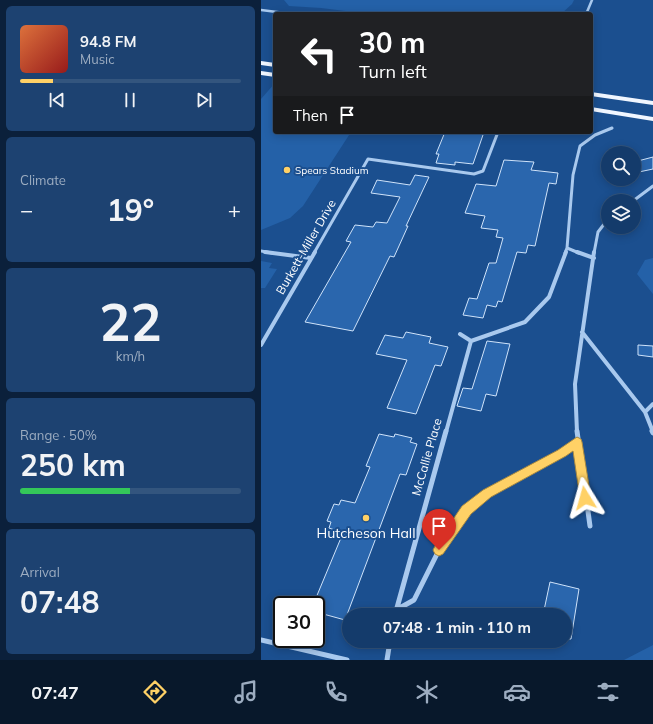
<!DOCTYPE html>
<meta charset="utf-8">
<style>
:root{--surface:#143b6b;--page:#1d4271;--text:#f1f3f6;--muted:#9dadc1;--line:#33557e;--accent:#ffd166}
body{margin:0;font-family:Mulish,sans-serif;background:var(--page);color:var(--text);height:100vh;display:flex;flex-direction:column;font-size:15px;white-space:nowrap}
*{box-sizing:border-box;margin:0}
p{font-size:13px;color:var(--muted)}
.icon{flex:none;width:22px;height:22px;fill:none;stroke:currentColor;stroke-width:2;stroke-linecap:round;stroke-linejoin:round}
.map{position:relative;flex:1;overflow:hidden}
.panel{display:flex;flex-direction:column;gap:6px;padding:6px;background:#0b203b;width:261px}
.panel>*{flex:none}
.top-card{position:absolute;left:12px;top:12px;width:320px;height:122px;border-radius:4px;box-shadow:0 2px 10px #0003,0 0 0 1px var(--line);background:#202124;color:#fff;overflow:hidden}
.tools{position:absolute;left:340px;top:146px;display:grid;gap:8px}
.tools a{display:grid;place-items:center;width:40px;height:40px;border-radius:50%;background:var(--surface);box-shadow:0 2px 10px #0003,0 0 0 1px var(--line);font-size:20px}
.speed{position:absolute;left:12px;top:596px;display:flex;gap:8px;font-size:20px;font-weight:700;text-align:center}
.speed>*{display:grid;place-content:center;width:52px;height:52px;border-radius:50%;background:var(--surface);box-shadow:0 2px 10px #0003,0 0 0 1px var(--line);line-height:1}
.speed .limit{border:2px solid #111;border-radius:6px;background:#fff;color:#111}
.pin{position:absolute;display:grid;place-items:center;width:34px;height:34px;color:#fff;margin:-41px -17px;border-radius:50% 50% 50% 0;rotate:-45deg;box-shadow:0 0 4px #0007}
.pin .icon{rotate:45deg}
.me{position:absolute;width:44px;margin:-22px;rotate:352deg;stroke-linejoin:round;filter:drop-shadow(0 0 3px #0008)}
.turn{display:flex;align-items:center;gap:14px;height:84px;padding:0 20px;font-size:18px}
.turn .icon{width:52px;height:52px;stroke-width:2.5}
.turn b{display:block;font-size:28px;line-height:34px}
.then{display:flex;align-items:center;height:38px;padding:0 20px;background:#0003;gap:8px;font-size:15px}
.big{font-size:30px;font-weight:700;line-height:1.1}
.panel .tile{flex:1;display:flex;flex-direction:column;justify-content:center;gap:6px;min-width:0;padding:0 14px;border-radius:6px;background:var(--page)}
.panel .dial{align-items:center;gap:0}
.dial b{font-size:52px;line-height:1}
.song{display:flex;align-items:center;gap:12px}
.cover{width:48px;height:48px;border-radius:6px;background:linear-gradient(135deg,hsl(20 70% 55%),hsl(0 70% 35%))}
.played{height:4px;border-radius:2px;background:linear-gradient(90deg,var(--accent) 15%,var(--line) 15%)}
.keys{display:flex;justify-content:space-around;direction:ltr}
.heat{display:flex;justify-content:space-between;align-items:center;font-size:22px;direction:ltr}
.charge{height:6px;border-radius:3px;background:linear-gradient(90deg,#34c759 50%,var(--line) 0)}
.trip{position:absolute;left:81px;top:608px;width:230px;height:40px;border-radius:20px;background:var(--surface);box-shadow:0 2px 10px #0003,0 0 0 1px var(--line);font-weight:700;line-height:40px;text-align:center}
.tab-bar{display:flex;height:64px;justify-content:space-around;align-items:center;background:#08182b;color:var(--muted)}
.tab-bar .icon{width:28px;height:28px}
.tab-bar .current{color:var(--accent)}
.tab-bar b{font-size:18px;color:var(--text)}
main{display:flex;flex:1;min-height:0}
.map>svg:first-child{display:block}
.green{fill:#2461a8}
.building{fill:#2a66ad;stroke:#cfe3fa}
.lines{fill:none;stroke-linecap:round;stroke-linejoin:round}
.street-far3{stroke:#a9c9ee;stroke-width:2.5}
.street-far2{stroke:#a9c9ee;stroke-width:3}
.street-far1{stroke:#a9c9ee;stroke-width:4}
.street{stroke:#a9c9ee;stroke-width:5}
.primary{fill:#f0f6ff;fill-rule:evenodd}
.route{fill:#ffd166;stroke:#a68842}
.poi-dot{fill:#ffd166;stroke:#1b4f8f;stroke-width:1.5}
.labels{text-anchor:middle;stroke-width:4;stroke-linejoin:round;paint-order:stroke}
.far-poi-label{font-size:10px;fill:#fff;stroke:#1b4f8f;text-anchor:start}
.street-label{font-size:12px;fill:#fff;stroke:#1b4f8f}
.near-poi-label{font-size:14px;fill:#fff;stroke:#1b4f8f}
</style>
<main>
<section class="panel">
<div class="tile">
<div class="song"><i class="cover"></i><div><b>94.8 FM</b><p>Music</p></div></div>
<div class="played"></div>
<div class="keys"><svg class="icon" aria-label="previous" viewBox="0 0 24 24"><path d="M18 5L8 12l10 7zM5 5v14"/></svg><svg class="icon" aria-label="pause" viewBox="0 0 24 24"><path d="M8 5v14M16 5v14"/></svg><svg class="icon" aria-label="next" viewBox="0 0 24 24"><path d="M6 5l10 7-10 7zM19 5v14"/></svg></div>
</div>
<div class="tile"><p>Climate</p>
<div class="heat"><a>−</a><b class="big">19°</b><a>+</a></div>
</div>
<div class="tile dial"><b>22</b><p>km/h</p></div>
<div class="tile"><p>Range · 50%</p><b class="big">250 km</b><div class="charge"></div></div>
<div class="tile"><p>Arrival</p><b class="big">07:48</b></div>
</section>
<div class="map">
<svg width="392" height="660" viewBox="0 0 392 660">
<rect width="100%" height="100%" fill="#1b4f8f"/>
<!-- green -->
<path class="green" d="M23,0H313L311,4L300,14H109L60,8L28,6Z
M14,83V132H90L42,206L29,218L0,230V99Z
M392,258V294L376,274L384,260Z
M0,261L11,263L8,268L16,269L4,288H0Z
M392,645V660H363Z"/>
<!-- building -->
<path class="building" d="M184,132H223L212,164L194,162V165L175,163L178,154H175Z
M392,157V169L373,173V162Z
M243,160L273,162L270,170L297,173L295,184L288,183L274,246L267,245L265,253L256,252L241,302L237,301L235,307L226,305L222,318L202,315L208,298L216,299L228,263H235L242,238L235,237L237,230L220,228L224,216L204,213L215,184L235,186Z
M154,175L168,177L145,226H147L133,257L129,256L92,331L44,322L90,242L85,241L94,225L112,227L115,222L126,223L139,197L110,193L116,180L149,185Z
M145,332L170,337L168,343L187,347L180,366L174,365L155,414L126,408L146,360L115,354L124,335L142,338Z
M226,341L249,344L235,396L225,394L220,411L196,406L202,388L211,389Z
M377,345L392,346V357L377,355Z
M118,434L133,437L134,434L151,438L149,442L156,444L145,475L139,474L84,620L55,612V605H52L82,533L68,528L70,522L66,521L73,504L78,505L80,500L94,503L109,467L105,466Z
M289,582L318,589L310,639H304V615H282Z"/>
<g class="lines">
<!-- street-far3 -->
<path class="street-far3" d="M0,10L32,14
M323,14L326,12L331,0"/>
<!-- street-far2 -->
<path class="street-far2" d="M372,201L392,186
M306,248L318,253
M0,251L11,253
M53,253L107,159L213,174L222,171L237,132
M304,253L306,248L312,175L319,146L334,135L351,128
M333,253L337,232L347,219"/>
<!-- street-far1 -->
<path class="street-far1" d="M4,252L50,258
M316,252L333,258
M321,332L384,412
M210,341L264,322L288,297L305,252
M0,345L54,252
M185,432L210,341L199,334
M316,432L314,384L333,252
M392,432L384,412L392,404"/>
<!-- street -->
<path class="street" d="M316,431L329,526
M391,431L392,433
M135,610L153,600L178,550L206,510L226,493L301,453L316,442
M134,615L185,431
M0,640L86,660
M126,660L129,641"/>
<!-- primary -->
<path class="primary" d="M0,61L14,63V67L0,65Z
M0,71L14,73V77L0,75Z
M330,92L392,101V105L330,96Z
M330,107L392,117V121L330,111Z"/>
</g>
<!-- route -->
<path class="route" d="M316,437L320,439L321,442L330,498L328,502L324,503L321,502L319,498L312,451L305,456L230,497L210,514L182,554L178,556L174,554L172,550L174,546L201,506L222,490L297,450Z"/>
<!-- markers -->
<g class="poi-dot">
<circle cx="26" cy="170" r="4"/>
<circle cx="105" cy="518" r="4"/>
</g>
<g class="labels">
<!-- far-poi labels -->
<g class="far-poi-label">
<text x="34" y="174">Spears Stadium</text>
</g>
<!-- street labels -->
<g class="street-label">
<text transform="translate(45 247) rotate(-60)" y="4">Burkett-Miller Drive</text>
<text transform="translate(166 457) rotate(-74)" y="4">McCallie Place</text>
</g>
<!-- near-poi labels -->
<g class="near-poi-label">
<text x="105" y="538">Hutcheson Hall</text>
</g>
</g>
</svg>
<div class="tools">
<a><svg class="icon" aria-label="search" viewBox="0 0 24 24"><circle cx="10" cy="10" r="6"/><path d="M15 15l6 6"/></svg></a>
<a><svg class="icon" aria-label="layers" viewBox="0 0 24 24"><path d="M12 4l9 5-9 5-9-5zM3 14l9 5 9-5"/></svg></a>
</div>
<div class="speed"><div class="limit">30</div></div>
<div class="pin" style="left:178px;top:550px;background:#d93025"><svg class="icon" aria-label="arrive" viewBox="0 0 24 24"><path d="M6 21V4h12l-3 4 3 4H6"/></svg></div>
<svg class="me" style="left:324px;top:498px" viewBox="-20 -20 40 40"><path d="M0-17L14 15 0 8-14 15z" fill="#ffd166" stroke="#fff" stroke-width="4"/></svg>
<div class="trip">07:48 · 1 min · 110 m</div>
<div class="top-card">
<div class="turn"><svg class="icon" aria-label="left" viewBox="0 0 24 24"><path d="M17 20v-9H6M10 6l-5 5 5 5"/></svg><div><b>30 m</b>Turn left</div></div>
<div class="then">Then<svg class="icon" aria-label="arrive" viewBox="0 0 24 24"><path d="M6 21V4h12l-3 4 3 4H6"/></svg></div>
</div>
</div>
</main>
<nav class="tab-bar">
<b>07:47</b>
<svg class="icon current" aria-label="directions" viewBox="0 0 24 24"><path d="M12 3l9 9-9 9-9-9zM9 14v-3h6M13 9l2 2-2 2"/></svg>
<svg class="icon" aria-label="music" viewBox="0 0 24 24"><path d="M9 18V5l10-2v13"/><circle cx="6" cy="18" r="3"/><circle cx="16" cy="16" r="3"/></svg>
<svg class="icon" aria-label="phone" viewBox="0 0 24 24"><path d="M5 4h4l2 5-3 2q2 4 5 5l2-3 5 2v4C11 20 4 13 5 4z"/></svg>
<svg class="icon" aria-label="climate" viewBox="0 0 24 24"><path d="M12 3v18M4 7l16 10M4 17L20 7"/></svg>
<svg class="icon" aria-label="car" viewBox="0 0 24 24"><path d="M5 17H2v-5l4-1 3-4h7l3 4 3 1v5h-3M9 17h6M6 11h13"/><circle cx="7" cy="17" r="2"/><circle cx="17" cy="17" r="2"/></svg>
<svg class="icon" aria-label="filters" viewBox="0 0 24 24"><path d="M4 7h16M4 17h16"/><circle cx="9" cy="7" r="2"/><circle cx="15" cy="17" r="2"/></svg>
</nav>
